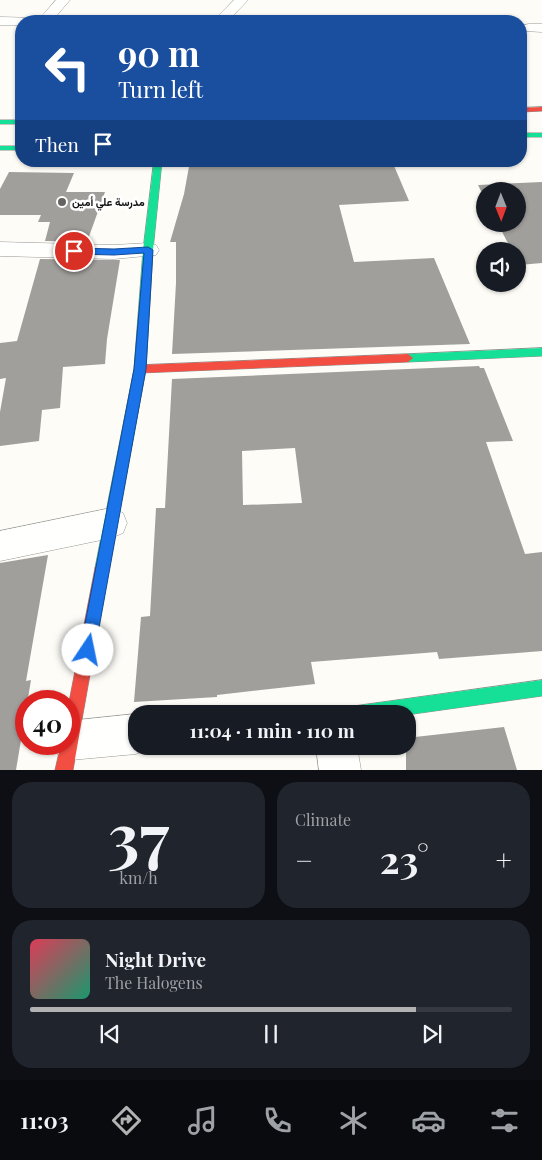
<!DOCTYPE html>
<meta charset="utf-8">
<style>
:root{--surface:#171b24;--page:#20242c;--text:#f1f3f6;--muted:#9ea1a6;--line:#363941;--accent:#b2b2b3}
body{margin:0;font-family:"Playfair Display",Vazirmatn,serif;background:var(--page);color:var(--text);height:100vh;display:flex;flex-direction:column;font-size:19px;white-space:nowrap}
*{box-sizing:border-box;margin:0}
p{font-size:16px;color:var(--muted)}
.icon{flex:none;width:28px;height:28px;fill:none;stroke:currentColor;stroke-width:2;stroke-linecap:round;stroke-linejoin:round}
.map{position:relative;height:770px;overflow:hidden}
.side{display:flex;flex-direction:column;gap:12px;padding:12px;background:#0d0f14;flex:1}
.side>*{flex:none}
.guide{position:absolute;left:15px;top:15px;width:512px;height:152px;border-radius:20px;box-shadow:0 1px 4px #0004;background:#1a4fa0;color:#fff;overflow:hidden}
.needle{width:32px;rotate:179deg}
.buttons{position:absolute;left:476px;top:182px;display:grid;gap:10px}
.buttons a{display:grid;place-items:center;width:50px;height:50px;border-radius:50%;background:var(--surface);box-shadow:0 1px 4px #0004;font-size:25px}
.speed{position:absolute;left:15px;top:690px;display:flex;gap:10px;font-size:25px;font-weight:700;text-align:center}
.speed>*{display:grid;place-content:center;width:65px;height:65px;border-radius:50%;background:var(--surface);box-shadow:0 1px 4px #0004;line-height:1}
.speed .limit{border:8px solid #d22;background:#fff;color:#111}
.pin{position:absolute;display:grid;place-items:center;width:42px;height:42px;color:#fff;margin:-21px;border:2px solid #fff;border-radius:50%;box-shadow:0 1px 5px #0007}
.me{position:absolute;width:55px;margin:-28px;rotate:11deg;stroke-linejoin:round;filter:drop-shadow(0 0 4px #0008)}
.turn{display:flex;align-items:center;gap:18px;height:105px;padding:0 20px;font-size:22px}
.turn .icon{width:65px;height:65px;stroke-width:2.5}
.turn b{display:block;font-size:35px;line-height:42px}
.then{display:flex;align-items:center;height:48px;padding:0 20px;background:#0003;gap:10px;font-size:19px}
.big{font-size:38px;font-weight:700;line-height:1.1}
.side .card{flex:1;display:flex;flex-direction:column;justify-content:center;gap:8px;min-width:0;padding:0 18px;border-radius:20px;background:var(--page)}
.side .dial{align-items:center;gap:0}
.dial b{font-size:65px;line-height:1}
.song{display:flex;align-items:center;gap:15px}
.cover{width:60px;height:60px;border-radius:8px;background:linear-gradient(135deg,hsl(350 70% 55%),hsl(160 70% 35%))}
.played{height:5px;border-radius:2px;background:linear-gradient(90deg,var(--accent) 80%,var(--line) 80%)}
.keys{display:flex;justify-content:space-around;direction:ltr}
.heat{display:flex;justify-content:space-between;align-items:center;font-size:28px;direction:ltr}
.side .tiles{flex:1;display:grid;gap:12px;grid-template-columns:1fr 1fr}
.card:last-child{grid-column:span 2}
.trip{position:absolute;left:128px;top:705px;width:288px;height:50px;border-radius:20px;background:var(--surface);box-shadow:0 1px 4px #0004;font-weight:700;line-height:50px;text-align:center}
.tab-bar{display:flex;height:80px;justify-content:space-around;align-items:center;background:#090b0e;color:var(--muted)}
.tab-bar .icon{width:35px;height:35px}
.tab-bar .active{color:var(--accent)}
.tab-bar b{font-size:22px;color:var(--text)}
.map>svg:first-child{display:block}
.building{fill:#a19f9c;fill-rule:evenodd}
.lines{fill:none;stroke-linecap:round;stroke-linejoin:round}
.street-casing{stroke:#979795;stroke-width:1}
.fast-casing{stroke:#8e8d8b;stroke-width:1}
.jam-casing{stroke:#8e8d8b;stroke-width:1}
.street{fill:#fffffe;fill-rule:evenodd}
.fast{fill:#16e098;fill-rule:evenodd}
.jam{fill:#f24e42;fill-rule:evenodd}
.route{fill:#1a73e8;stroke:#114b97}
.poi-dot{fill:#646362;stroke:#fff;stroke-width:2}
.labels{text-anchor:middle;stroke-width:5;stroke-linejoin:round;paint-order:stroke}
.far-poi-label{font-size:11px;font-weight:bold;fill:#111;stroke:#fff;text-anchor:start}
</style>
<div class="map">
<svg width="542" height="770" viewBox="0 0 542 770">
<rect width="100%" height="100%" fill="#fdfcf7"/>
<!-- building -->
<path class="building" d="M190,161H336L337,163L392,161L409,201L339,205L354,262L434,258L470,344L172,354L176,283V242H170L184,194Z
M9,172L74,173L66,192H105L87,242L45,241L50,222H38L41,215H0V189Z
M542,182V263L519,265L518,251H512L498,224H518V191H485V199L478,185Z
M40,259L120,260L107,339L105,364L63,367L60,408L42,410L39,441L0,446V412L6,378L0,379V343L17,341Z
M479,366L480,368H484L513,441L486,442L525,554L542,552V651L439,659L437,652L311,662L315,684L217,695V697L134,702L141,617L150,616L156,508H165L172,379ZM295,448L302,503L243,505L242,451Z
M48,555L26,681L31,680L16,770H0V563Z
M504,727L517,770H406V738Z"/>
<g class="lines">
<!-- street casing -->
<g class="street-casing">
<path id="street" d="M56,0H70L52,21H21V25H0V17L40,18Z
M234,0H248L228,21H62L69,17H217Z
M529,24H542V32L524,31L522,28L524,25Z
M0,242L114,245L148,243L156,245L159,250L156,255L114,259L0,256Z
M111,508L123,513L127,523L123,533L111,538L0,561V531Z
M136,714V746H151L150,748L136,754L71,760L57,754L52,744H69V721Z
M316,746H357L361,770H319Z"/>
</g>
<!-- fast casing -->
<g class="fast-casing">
<path id="fast" d="M0,120H21V124H0Z
M521,133H542V137H521Z
M0,146H21V150H0Z
M154,161H162L153,250L146,369L109,568L107,573L102,575L97,573L95,568L134,369L143,250Z
M542,348V356L408,362L403,358L408,354Z
M542,680V696L406,715L346,714L348,708L354,706Z"/>
</g>
<!-- jam casing -->
<g class="jam-casing">
<path id="jam" d="M542,107V111L521,112V108Z
M408,354L413,358L408,362L140,373L134,369L140,365Z
M102,561L107,563L109,568L73,770H55L61,744H69V702L95,568L97,563Z"/>
</g>
<!-- street -->
<use href="#street" class="street"/>
<!-- fast -->
<use href="#fast" class="fast"/>
<!-- jam -->
<use href="#jam" class="jam"/>
</g>
<!-- route -->
<path class="route" d="M148,247L153,250L146,369L95,650L93,655L88,657L82,655L80,650L134,369L144,253L114,255L74,254L69,251L74,248L114,249Z"/>
<!-- markers -->
<circle class="poi-dot" cx="62" cy="202" r="5"/>
<g class="labels">
<!-- far-poi labels -->
<g class="far-poi-label">
<text x="72" y="206">مدرسة علي أمين</text>
</g>
</g>
</svg>
<div class="buttons">
<a><svg class="needle" viewBox="-14 -14 28 28"><path d="M0-13l5 13h-10z" fill="#e53935"/><path d="M0 13l5-13h-10z" fill="#9ea1a6"/></svg></a>
<a><svg class="icon" aria-label="sound" viewBox="0 0 24 24"><path d="M4 9h4l5-4v14l-5-4H4zM17 9q2 3 0 6"/></svg></a>
</div>
<div class="speed"><div class="limit">40</div></div>
<div class="pin" style="left:74px;top:251px;background:#d93025"><svg class="icon" aria-label="arrive" viewBox="0 0 24 24"><path d="M6 21V4h12l-3 4 3 4H6"/></svg></div>
<svg class="me" style="left:88px;top:650px" viewBox="-20 -20 40 40"><circle r="19" fill="#fff"/><path d="M0-13L10 11 0 6-10 11z" fill="#1a73e8"/></svg>
<div class="trip">11:04 · 1 min · 110 m</div>
<div class="guide">
<div class="turn"><svg class="icon" aria-label="left" viewBox="0 0 24 24"><path d="M17 20v-9H6M10 6l-5 5 5 5"/></svg><div><b>90 m</b>Turn left</div></div>
<div class="then">Then<svg class="icon" aria-label="arrive" viewBox="0 0 24 24"><path d="M6 21V4h12l-3 4 3 4H6"/></svg></div>
</div>
</div>
<section class="side">
<div class="tiles">
<div class="card dial"><b>37</b><p>km/h</p></div>
<div class="card"><p>Climate</p>
<div class="heat"><a>−</a><b class="big">23°</b><a>+</a></div>
</div>
<div class="card">
<div class="song"><i class="cover"></i><div><b>Night Drive</b><p>The Halogens</p></div></div>
<div class="played"></div>
<div class="keys"><svg class="icon" aria-label="previous" viewBox="0 0 24 24"><path d="M18 5L8 12l10 7zM5 5v14"/></svg><svg class="icon" aria-label="pause" viewBox="0 0 24 24"><path d="M8 5v14M16 5v14"/></svg><svg class="icon" aria-label="next" viewBox="0 0 24 24"><path d="M6 5l10 7-10 7zM19 5v14"/></svg></div>
</div>
</div>
</section>
<nav class="tab-bar">
<b>11:03</b>
<svg class="icon active" aria-label="directions" viewBox="0 0 24 24"><path d="M12 3l9 9-9 9-9-9zM9 14v-3h6M13 9l2 2-2 2"/></svg>
<svg class="icon" aria-label="music" viewBox="0 0 24 24"><path d="M9 18V5l10-2v13"/><circle cx="6" cy="18" r="3"/><circle cx="16" cy="16" r="3"/></svg>
<svg class="icon" aria-label="phone" viewBox="0 0 24 24"><path d="M5 4h4l2 5-3 2q2 4 5 5l2-3 5 2v4C11 20 4 13 5 4z"/></svg>
<svg class="icon" aria-label="climate" viewBox="0 0 24 24"><path d="M12 3v18M4 7l16 10M4 17L20 7"/></svg>
<svg class="icon" aria-label="car" viewBox="0 0 24 24"><path d="M5 17H2v-5l4-1 3-4h7l3 4 3 1v5h-3M9 17h6M6 11h13"/><circle cx="7" cy="17" r="2"/><circle cx="17" cy="17" r="2"/></svg>
<svg class="icon" aria-label="filters" viewBox="0 0 24 24"><path d="M4 7h16M4 17h16"/><circle cx="9" cy="7" r="2"/><circle cx="15" cy="17" r="2"/></svg>
</nav>
